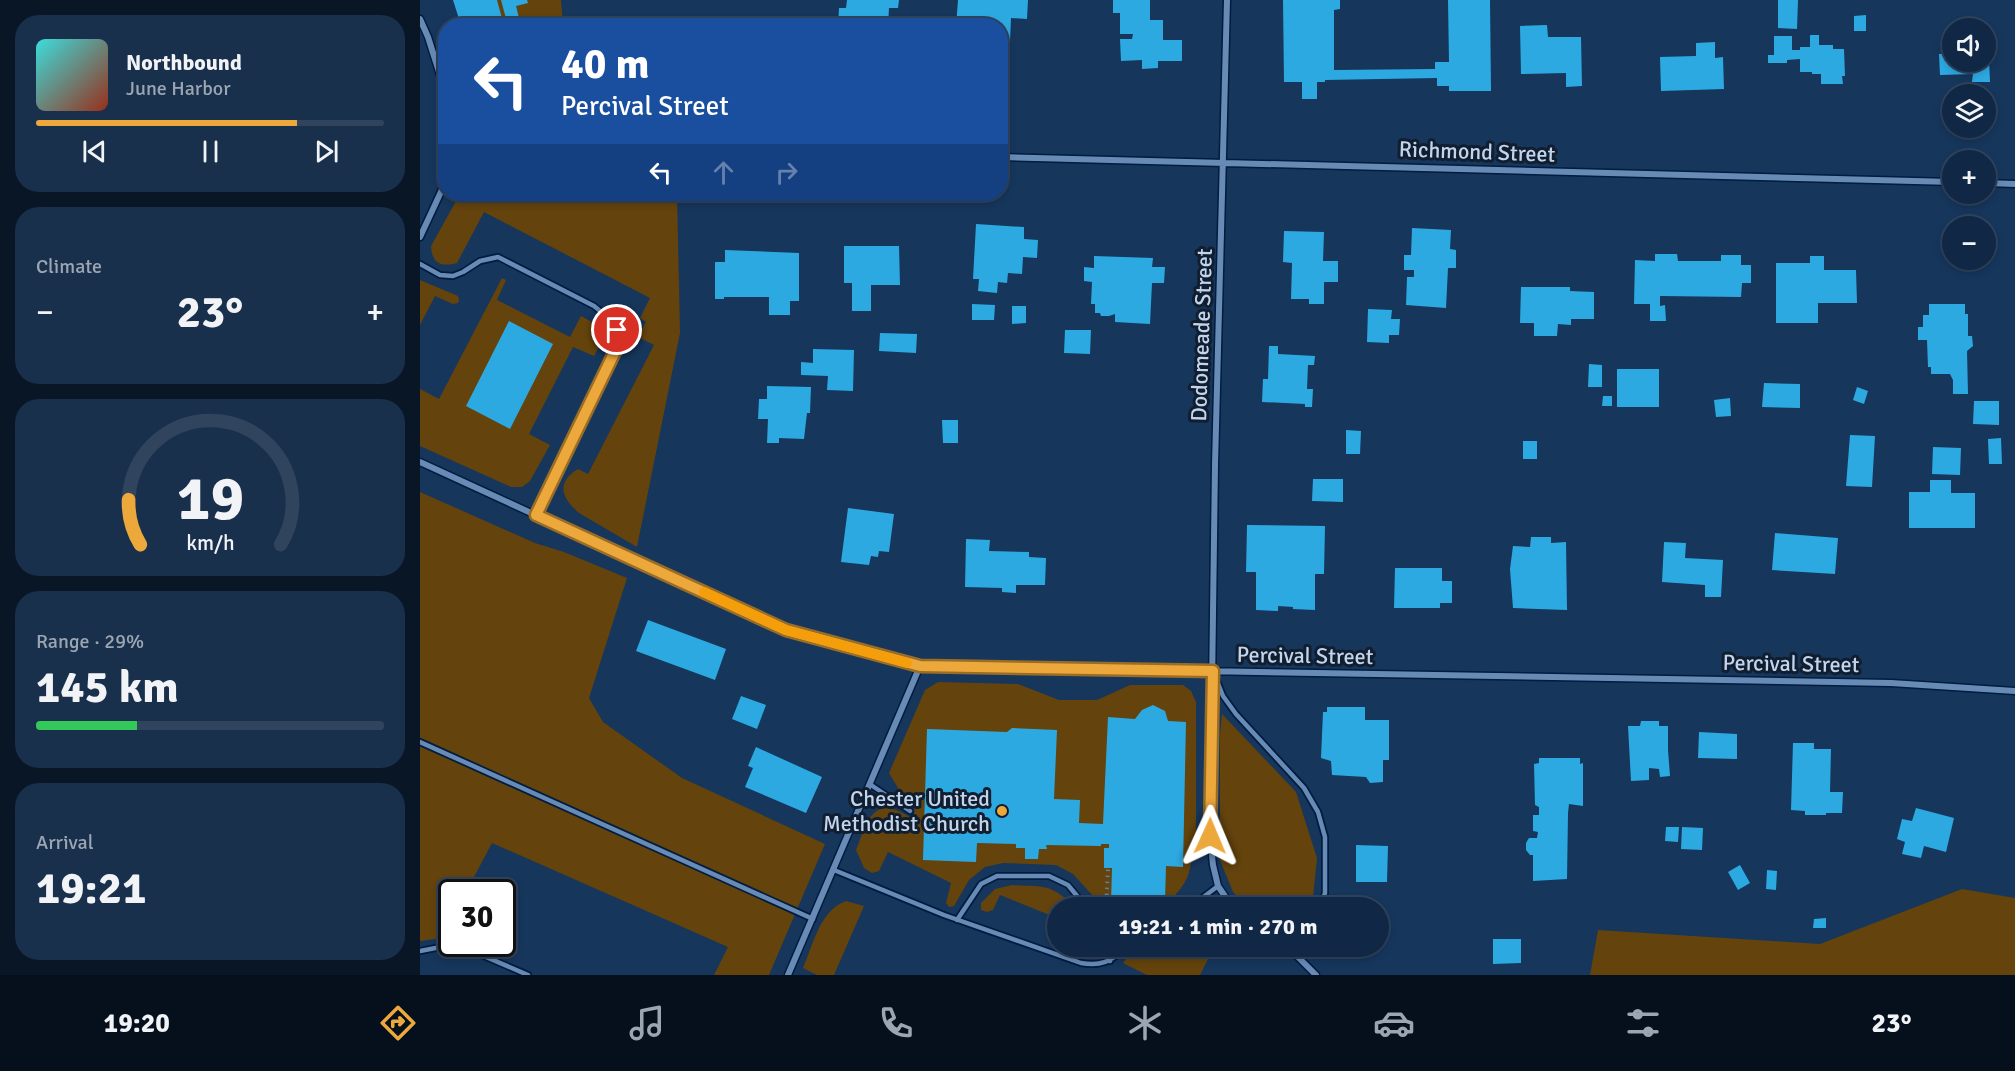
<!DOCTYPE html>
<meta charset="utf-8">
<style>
:root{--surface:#102845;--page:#19304c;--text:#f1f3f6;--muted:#9ca6b3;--line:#30445e;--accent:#eda83b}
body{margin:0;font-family:Signika,sans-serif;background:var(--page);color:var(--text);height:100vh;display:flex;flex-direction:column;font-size:22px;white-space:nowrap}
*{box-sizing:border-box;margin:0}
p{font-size:20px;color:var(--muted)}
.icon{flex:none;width:33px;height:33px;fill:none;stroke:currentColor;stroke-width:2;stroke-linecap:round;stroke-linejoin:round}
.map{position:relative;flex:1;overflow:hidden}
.panel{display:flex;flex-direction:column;gap:15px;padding:15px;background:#091626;width:420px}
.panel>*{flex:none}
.guide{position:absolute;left:18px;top:18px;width:570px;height:183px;border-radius:24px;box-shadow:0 3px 9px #0003,0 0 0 2px var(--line);background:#1a4fa0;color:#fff;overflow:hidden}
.controls{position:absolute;left:1522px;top:18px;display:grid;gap:12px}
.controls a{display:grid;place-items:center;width:54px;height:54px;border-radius:50%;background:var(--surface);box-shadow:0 3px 9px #0003,0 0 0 2px var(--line);font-size:30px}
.speed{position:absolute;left:18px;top:879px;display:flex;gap:12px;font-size:30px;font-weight:700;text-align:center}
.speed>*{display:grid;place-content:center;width:78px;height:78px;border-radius:50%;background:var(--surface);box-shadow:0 3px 9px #0003,0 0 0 2px var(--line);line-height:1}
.speed .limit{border:3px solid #111;border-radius:9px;background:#fff;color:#111}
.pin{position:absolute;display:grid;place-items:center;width:51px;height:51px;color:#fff;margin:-26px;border:3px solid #fff;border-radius:50%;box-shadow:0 2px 6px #0007}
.me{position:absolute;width:66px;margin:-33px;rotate:1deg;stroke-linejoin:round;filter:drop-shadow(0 0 4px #0008)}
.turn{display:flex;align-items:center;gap:21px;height:126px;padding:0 24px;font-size:27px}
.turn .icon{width:78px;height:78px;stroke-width:2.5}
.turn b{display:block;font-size:42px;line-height:51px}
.lanes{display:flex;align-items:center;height:57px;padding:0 24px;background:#0003;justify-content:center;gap:30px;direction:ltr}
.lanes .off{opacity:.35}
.big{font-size:45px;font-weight:700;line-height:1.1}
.panel .card{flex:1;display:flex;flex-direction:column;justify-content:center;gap:9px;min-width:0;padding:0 21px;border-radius:24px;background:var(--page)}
.panel .dial{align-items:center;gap:0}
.dial svg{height:156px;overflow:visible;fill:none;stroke:var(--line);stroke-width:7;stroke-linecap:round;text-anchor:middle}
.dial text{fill:var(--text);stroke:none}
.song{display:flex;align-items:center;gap:18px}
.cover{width:72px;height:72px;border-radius:9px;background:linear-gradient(135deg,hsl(180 70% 55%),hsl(10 70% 35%))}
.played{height:6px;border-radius:3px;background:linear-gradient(90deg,var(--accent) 75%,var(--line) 75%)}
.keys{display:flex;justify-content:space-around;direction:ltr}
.heat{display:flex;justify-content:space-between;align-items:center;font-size:33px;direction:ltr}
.charge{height:9px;border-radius:4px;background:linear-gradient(90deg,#34c759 29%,var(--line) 0)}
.trip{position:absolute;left:627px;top:897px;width:342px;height:60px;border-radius:30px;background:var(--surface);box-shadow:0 3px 9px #0003,0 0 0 2px var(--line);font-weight:700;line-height:60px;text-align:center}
.dock{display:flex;height:96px;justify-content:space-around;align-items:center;background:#06101c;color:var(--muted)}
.dock .icon{width:42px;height:42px}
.dock .selected{color:var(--accent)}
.dock b{font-size:27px;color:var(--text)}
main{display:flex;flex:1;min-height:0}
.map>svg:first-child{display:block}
.green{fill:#64430c}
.building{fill:#2da9e2}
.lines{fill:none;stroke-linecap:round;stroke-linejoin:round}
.service-casing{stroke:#001c40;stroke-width:8}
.minor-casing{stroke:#001c40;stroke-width:9}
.path{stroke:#647e9d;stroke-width:4;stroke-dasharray:1.5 4.5;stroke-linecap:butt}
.service{stroke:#688bb6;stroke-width:4.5}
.minor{stroke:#688bb6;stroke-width:6}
.route-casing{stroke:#9a6d26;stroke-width:15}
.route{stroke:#eda83b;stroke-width:10}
.slow{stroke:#f59e0b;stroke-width:10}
.poi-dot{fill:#eda83b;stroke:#101e2f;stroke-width:2}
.labels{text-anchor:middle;stroke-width:6;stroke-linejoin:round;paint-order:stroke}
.street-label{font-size:22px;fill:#c3d5ed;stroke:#101e2f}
.poi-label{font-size:22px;fill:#c3d5ed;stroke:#101e2f;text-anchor:end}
</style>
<main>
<section class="panel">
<div class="card">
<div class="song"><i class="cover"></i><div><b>Northbound</b><p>June Harbor</p></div></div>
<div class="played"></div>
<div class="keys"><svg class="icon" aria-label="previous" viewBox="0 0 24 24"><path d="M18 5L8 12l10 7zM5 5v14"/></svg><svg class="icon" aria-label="pause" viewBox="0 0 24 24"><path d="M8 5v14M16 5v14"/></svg><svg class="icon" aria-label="next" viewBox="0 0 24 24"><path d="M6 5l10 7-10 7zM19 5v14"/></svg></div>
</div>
<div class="card"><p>Climate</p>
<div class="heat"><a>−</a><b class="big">23°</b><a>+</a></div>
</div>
<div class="card dial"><svg viewBox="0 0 100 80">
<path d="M14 69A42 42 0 1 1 86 69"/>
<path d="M14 69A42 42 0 0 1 8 46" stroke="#eda83b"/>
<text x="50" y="56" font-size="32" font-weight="700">19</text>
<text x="50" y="72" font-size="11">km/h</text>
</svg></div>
<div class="card"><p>Range · 29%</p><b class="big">145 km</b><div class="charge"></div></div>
<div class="card"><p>Arrival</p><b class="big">19:21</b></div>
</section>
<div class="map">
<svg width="1595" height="975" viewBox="0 0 1595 975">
<rect width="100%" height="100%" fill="#16365c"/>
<!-- green -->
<path class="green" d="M43,0H141L143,25H60Z
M40,194H257L260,333L217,547L159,513C141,498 136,482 158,469L168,474L234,345L218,337L226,322L220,318L230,298L64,212L37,263C21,267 12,264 11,246Z
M82,278L86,280L77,300L150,337L161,316L172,322L180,345L174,356L153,347L109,434L130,445L110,481L102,487H91L0,446V389L19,399Z
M0,280L38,296L39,301L38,303L33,304L15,296L0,325Z
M0,492L115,543L144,552L207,578L169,698L183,722L262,778L405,844L349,975H294L308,947L72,843L46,892H32L31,920L22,938L0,941Z
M518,682L598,684L639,700H677L710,685H763L771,691L776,702V844C772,854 772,862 769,872C766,886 752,898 743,907H683L653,874L636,865L583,863L565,867L549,880L534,906L529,907L526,903L531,883L468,852L459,871L452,873L444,868L436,850C443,834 449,803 471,809C479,810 487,816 494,819L495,799L481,793L469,773L505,690Z
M802,714L876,792L897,858L892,907H828L813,892L800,860V734Z
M592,885C625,887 630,883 655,907L638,908L637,918L580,895L573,910L567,912L561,910V903L575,889Z
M1542,889L1595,898V975H1170L1178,930L1400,944Z
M426,901L444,906L414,975H397L383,968C393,945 400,910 426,901Z
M747,946H794V947L780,975H727L703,963L710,954Z"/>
<!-- building -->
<path class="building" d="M33,0H77L84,26H43L41,19H39Z
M81,0H107L108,3L96,6L101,26H88Z
M427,0H479L478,8H469L468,26H418L419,8H426Z
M538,0H608L607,19L591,18L589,66H580V26H536Z
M693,0H730V20H743V40H762V61H738V68L722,69V60L701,61L700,39H712L713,34H700V13H693Z
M863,0H920V9L914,10V70L1015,69V62H1029L1028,0H1070L1071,91H1029V86H1017V78L905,80V82H897V99H882V82H864Z
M1358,0H1378L1377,29L1358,28Z
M1446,15V31H1434V16Z
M333,20L363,21V26H333Z
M1127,25L1128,37H1161L1162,86L1146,87V73L1101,74L1100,26Z
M1390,35H1399V45H1413V49H1424L1425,76H1422L1423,84H1401V74H1392V72H1380V59L1367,60V63H1348V55H1354V36H1372V50H1380V47H1390Z
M1566,36H1568L1570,82H1552L1553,74L1520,75L1519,54H1528V38H1533V62H1566Z
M1295,42V58L1303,57L1304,89L1241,91L1240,57L1276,56V43Z
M556,224L604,227V239L618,240L617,258L603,257L602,274L588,273L587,283L578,282L577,293L558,291L559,279H553Z
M992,228L1031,230L1030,249L1036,250V268H1028L1026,308L986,305L987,277H994V270H984V255H991Z
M864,231L904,232L903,261H918V282H904V304H889V299H871L872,263L863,262Z
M424,246H479L480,285H451V311H432V283H424Z
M305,250L379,253V301H370V315H349V297H304V299H295V262H305Z
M1235,254H1257L1258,261H1301V255H1321V265H1331V283H1322L1321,297L1240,296V306L1245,305L1246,321H1230V304H1214L1215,260L1235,261Z
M674,256L733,258L732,267H745L744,283H732L730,324L695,322V314L689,316H681L680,313H675V304H671L672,282L664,281V267L674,268Z
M1390,256H1404V270H1436L1437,303H1398V323H1356V263H1390Z
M1101,287H1150V291L1174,292V319H1151V325L1138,324L1137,336H1114V323H1100Z
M552,304L575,305L574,320H552Z
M1509,304H1545V314H1548V336H1552L1553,346L1547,351L1548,394H1533V380L1530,374H1511V367H1508L1507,340H1498V327H1503V315H1509Z
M592,306H606V323L592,324Z
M948,309L972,310L971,319H980L979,335H969V343L947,342Z
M89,321L133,344L90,429L46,406Z
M645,330H671L670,354L644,353Z
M460,333L497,334L496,353L459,351Z
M849,346H858V354L895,356L894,365H888L887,389H893L892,407H885V404L842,402L843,379H848Z
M393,349L434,350L433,391L407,390L408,376L381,375V362L393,363Z
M1169,364L1182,365V387H1168Z
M1197,369H1239V407H1197Z
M1344,383L1380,384V408L1342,407Z
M347,386L391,387L390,413H387L384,439L359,438V443H347L348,419H338L339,399H347Z
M1437,387L1448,391L1444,404L1433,400Z
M1183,396H1192V406H1182Z
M1310,398L1311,416L1296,417L1294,400Z
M1554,401H1579V425L1553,424Z
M522,420H538V443H523Z
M926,430L941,431L940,454H926Z
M1430,435L1455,436L1452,487L1426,486Z
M1581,438L1582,464H1569L1568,439Z
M1103,441H1117V459H1103Z
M1513,447L1541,448L1540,475L1512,474Z
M893,479H923V502L892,501Z
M1510,480H1531V493H1555V528H1489V492H1510Z
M428,508L474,514L469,552L459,551L458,557L451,556L449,565L421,562Z
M827,525L905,526L904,574H895V610L873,609V607L858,606V611L836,610V572H826Z
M1355,533L1418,538L1415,574L1352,570Z
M1111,537H1131V543L1146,542L1147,610L1093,608L1090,569L1093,546L1110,547Z
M546,539L570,540L569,551L609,552V557L626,558L625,585H596V593L582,592V588L545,587Z
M1244,542L1266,543L1265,558L1303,560L1301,597H1285V585L1242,582Z
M975,568H1022V581H1032V603H1020V608H974Z
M228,620L306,649L295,680L216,651Z
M321,696L346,705L337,729L312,719Z
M733,705L745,711L748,721L766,722L763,867L746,866L745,902H691L692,868H684V848H689V844H681V846L626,845L627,849H619L618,859H605V848H596V844L557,843L556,862L503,860L507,729L587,732L592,728L637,730L634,799L660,800L659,823L683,824L688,717L715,719L722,710Z
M907,707H945V720H969V760H963V782L950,783L946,777L912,775L911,761L901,758L903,712H907Z
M1221,721H1239V726H1248V750L1250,776L1240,777L1239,769L1229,768V780L1211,781L1208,726H1220Z
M1279,732L1317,734V759L1278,758Z
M1373,743H1394V749H1411L1410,792H1423L1422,813H1406V815H1385V811L1371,810Z
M336,747L402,777L386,813L325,787L333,768L328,766Z
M1119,758H1160V764L1163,763V806L1149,804L1148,813L1147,879L1113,881V855H1110L1106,850V843L1109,838H1117L1118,832L1113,831V815H1119V807L1115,805L1114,764L1119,763Z
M1496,808L1534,818L1526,852L1504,846L1501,858L1482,854L1485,842L1477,839L1482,819L1492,821Z
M1246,827H1259L1258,842L1245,841Z
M1262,827L1283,828L1282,850L1261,849Z
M936,845L968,846L967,882H936Z
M1320,865L1330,883L1318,890L1308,872Z
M1347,870L1357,871L1356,890L1346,889Z
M1406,918V928H1393L1394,919Z
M1073,939H1101V963L1073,964Z"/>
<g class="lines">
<!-- service casing -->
<g class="service-casing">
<path id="service" d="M0,264L20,275L33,276L43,272L60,261L78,257L174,306L191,320L197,330L200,341L116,515
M793,671L803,696L816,714L884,788L898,812L905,837V893L900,908
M0,742L393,919
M451,785L490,811
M414,870L524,915L661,963C686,967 691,959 710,946
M769,908L798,886
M537,920L561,884L577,876H629L648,885L667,908
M687,946L690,961
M0,951L36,944L108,975"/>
</g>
<!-- minor casing -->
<g class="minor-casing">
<path id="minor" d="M807,0L795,465L790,836L793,865L798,886L813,908
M0,19L8,37L26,94
M580,157L1533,182
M1566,183L1595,184
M0,237L26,181
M0,462L366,630L500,666L1471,683L1595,691
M867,946L896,975
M368,975L500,666"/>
</g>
<!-- path -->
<path class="path" d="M686,907L688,868"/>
<!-- service -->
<use href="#service" class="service"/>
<!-- minor -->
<use href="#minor" class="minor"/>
</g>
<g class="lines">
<!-- route casing -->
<g class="route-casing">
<path id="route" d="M197,330L200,341L116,515L366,630L500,666L793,671L790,836"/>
</g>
<!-- route -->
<use href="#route" class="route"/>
<!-- slow -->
<path class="slow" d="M284,592L366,630L487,663"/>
</g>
<!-- markers -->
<circle class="poi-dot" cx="582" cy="811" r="6"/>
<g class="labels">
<!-- street labels -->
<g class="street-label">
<text transform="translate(1057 151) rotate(2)" y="8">Richmond Street</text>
<text transform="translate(781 335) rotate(-88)" y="8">Dodomeade Street</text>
<text transform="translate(885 655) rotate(1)" y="8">Percival Street</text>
<text transform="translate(1371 663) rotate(1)" y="8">Percival Street</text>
</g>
<!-- poi labels -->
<g class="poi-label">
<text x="570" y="806">Chester United<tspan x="570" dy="25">Methodist Church</tspan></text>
</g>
</g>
</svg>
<div class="controls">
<a><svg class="icon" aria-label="sound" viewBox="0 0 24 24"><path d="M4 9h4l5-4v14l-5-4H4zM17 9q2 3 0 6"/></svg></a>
<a><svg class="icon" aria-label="layers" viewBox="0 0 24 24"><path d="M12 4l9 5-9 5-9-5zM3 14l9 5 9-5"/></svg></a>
<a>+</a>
<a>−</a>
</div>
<div class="speed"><div class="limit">30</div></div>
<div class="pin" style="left:197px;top:330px;background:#d93025"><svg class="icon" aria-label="arrive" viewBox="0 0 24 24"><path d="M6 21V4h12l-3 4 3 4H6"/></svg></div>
<svg class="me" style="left:790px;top:836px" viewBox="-20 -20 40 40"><path d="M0-17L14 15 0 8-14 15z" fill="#eda83b" stroke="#fff" stroke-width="4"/></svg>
<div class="trip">19:21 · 1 min · 270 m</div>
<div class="guide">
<div class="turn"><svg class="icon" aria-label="left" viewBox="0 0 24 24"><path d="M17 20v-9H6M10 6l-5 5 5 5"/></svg><div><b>40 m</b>Percival Street</div></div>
<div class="lanes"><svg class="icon" aria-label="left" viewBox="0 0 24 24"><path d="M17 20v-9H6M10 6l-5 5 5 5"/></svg><svg class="icon off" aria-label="ahead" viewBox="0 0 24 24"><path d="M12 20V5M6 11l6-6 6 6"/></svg><svg class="icon off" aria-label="right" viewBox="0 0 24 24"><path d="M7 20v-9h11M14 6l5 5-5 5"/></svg></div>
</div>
</div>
</main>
<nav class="dock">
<b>19:20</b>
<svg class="icon selected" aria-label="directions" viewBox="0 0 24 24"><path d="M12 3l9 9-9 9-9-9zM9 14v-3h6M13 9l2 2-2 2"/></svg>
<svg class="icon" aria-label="music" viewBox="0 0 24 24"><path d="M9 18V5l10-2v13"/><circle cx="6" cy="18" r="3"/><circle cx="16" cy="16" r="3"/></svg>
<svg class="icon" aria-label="phone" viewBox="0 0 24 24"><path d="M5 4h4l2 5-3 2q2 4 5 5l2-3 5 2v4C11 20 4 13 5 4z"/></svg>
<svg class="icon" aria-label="climate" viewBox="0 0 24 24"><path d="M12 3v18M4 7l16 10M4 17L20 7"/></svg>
<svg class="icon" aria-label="car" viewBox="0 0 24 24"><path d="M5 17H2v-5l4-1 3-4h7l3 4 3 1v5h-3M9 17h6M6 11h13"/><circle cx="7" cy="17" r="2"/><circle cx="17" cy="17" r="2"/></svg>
<svg class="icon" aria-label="filters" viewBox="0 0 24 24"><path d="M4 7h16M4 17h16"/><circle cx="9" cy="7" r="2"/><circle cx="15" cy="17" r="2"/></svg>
<b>23°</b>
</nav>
